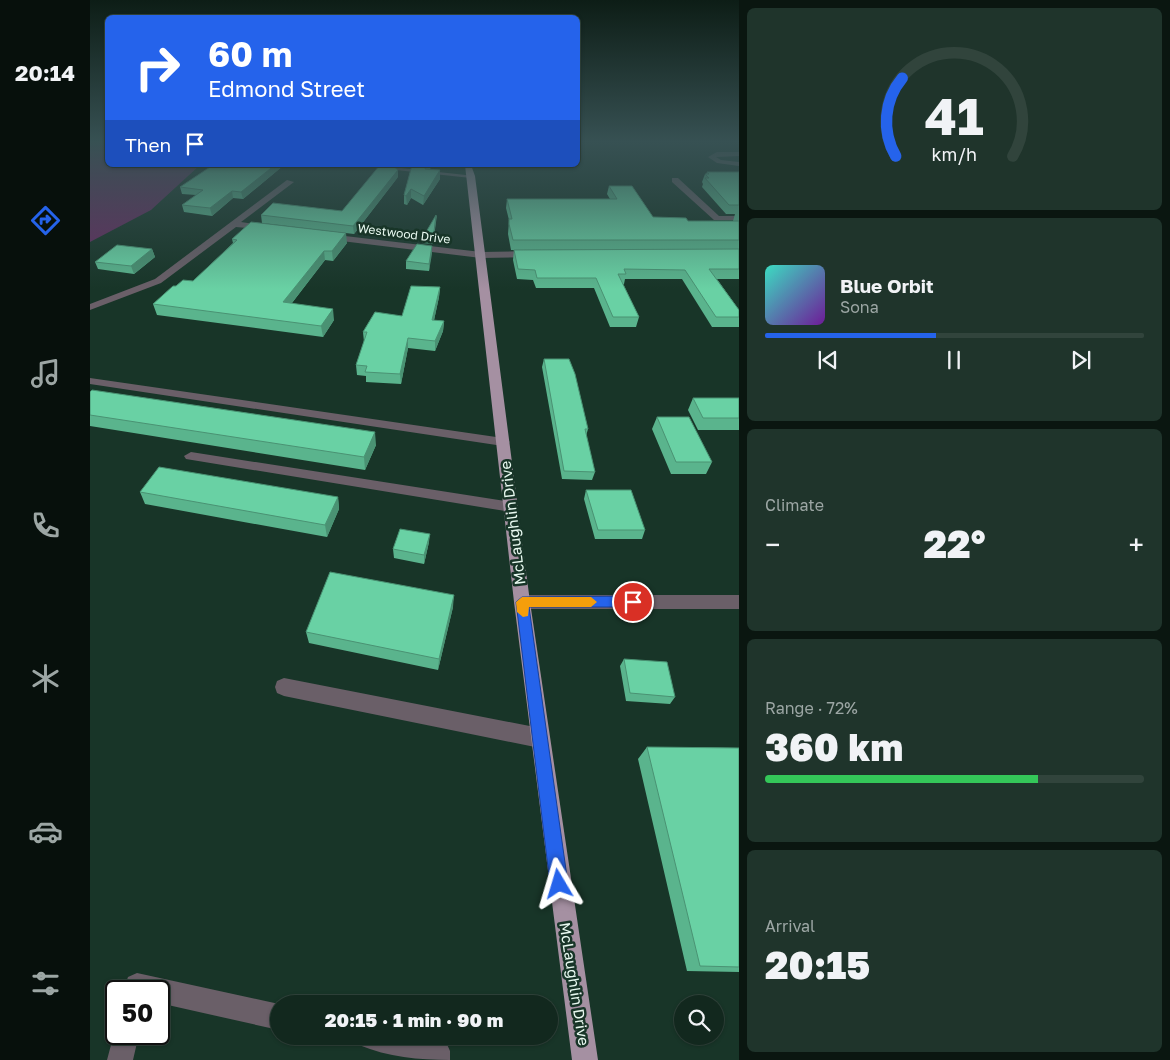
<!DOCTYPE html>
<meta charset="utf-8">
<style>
:root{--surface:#12281e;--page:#1f342b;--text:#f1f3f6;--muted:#9ca6a4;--line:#31443c;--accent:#2563eb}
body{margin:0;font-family:"Golos Text",sans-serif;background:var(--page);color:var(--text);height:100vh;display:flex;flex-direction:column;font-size:19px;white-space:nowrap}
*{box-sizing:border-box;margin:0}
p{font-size:16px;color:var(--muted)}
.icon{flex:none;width:28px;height:28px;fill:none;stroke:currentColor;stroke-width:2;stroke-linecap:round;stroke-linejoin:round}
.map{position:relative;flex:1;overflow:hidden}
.drawer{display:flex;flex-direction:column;gap:8px;padding:8px;background:#0a1610;width:431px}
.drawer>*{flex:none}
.top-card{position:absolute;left:15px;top:15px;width:475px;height:152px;border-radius:8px;box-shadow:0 1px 4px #0004,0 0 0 1px var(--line);background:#2563eb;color:#fff;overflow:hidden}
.controls{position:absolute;left:584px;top:995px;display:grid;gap:10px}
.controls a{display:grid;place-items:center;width:50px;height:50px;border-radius:50%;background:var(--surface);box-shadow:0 1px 4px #0004,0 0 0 1px var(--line);font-size:25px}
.speed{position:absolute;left:15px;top:980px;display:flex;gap:10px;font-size:25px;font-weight:700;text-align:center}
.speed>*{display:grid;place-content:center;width:65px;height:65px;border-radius:50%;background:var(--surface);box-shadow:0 1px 4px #0004,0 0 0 1px var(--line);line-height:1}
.speed .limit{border:2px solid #111;border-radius:8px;background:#fff;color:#111}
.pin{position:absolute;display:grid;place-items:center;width:42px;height:42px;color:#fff;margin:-21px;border:2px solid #fff;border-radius:50%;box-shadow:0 1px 5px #0007}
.me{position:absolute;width:55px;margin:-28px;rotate:353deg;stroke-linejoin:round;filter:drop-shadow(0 0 4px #0008)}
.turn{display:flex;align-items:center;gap:18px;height:105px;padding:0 20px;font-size:22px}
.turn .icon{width:65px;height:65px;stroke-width:2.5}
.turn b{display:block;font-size:35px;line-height:42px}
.then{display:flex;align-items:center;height:48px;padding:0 20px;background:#0003;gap:10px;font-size:19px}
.big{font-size:38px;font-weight:800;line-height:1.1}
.drawer .card{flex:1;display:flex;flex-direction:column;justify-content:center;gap:8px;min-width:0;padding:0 18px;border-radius:8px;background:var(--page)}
.drawer .dial{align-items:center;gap:0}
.dial svg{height:130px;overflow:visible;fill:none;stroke:var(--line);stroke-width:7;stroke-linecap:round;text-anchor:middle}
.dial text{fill:var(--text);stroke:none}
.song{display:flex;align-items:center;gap:15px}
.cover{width:60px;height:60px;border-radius:8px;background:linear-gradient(135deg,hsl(170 70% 55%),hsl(280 70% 35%))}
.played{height:5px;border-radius:2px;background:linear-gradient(90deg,var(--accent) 45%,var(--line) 45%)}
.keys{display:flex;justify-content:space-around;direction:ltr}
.heat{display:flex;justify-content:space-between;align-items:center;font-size:28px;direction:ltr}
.charge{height:8px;border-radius:4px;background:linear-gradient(90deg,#34c759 72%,var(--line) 0)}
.trip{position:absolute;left:180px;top:995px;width:288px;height:50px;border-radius:25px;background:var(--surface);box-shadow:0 1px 4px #0004,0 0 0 1px var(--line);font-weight:800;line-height:50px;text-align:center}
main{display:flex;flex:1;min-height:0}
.tabs{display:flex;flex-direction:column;width:90px;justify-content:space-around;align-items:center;background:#07100c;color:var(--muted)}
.tabs .icon{width:35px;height:35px}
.tabs .on{color:var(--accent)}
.tabs b{font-size:22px;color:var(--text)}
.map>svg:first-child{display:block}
.green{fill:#662d61}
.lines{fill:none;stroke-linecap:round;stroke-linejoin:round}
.minor{fill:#6a5f68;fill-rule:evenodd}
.major{fill:#a590a2;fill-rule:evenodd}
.wall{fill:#5ab48d}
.shaded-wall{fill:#4a9273}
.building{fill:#69d1a4;stroke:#4a9273}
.route{fill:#2563eb;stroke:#184099}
.slow{fill:#f59e0b}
.labels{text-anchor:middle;stroke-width:5;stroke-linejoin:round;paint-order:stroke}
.far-street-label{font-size:12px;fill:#e8f9f0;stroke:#183528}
.street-label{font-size:15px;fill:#e8f9f0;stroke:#183528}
</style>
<main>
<nav class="tabs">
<b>20:14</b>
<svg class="icon on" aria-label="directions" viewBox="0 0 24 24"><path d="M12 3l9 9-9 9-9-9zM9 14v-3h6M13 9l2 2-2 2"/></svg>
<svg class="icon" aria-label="music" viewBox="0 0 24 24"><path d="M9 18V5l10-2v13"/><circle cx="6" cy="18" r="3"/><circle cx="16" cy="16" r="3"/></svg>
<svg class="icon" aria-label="phone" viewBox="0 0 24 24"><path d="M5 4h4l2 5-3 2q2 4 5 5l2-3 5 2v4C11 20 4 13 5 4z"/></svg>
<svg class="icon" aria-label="climate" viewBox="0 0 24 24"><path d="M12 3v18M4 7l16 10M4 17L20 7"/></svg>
<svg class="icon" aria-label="car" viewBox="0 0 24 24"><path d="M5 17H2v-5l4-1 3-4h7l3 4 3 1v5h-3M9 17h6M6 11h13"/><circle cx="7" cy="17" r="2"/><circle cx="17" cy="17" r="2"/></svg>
<svg class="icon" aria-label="filters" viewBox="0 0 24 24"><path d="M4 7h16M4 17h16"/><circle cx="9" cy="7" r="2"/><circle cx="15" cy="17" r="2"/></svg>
</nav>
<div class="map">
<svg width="649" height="1060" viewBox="0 0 649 1060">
<rect width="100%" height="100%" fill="#183528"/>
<!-- green -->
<path class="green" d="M0,141H17L18,165H110L61,210L0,242Z"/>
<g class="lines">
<!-- minor -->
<path class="minor" d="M627,152H649V156L626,157L631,160L649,162V166L627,163L618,157Z
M259,165H284L385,176L381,178Z
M582,178H588L629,216H649V220H624L582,182Z
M197,180L204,182L151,222L179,226V230L146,227L71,283L0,310V304L65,279Z
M238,234L391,252L444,251L448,254L444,257L391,258L235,239L234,237Z
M0,378L413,438L420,442L413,446L0,384Z
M101,452L421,502L428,507L421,512L96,459L94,456Z
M432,595H649V609H432L426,607L424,602L426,597Z
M194,678L450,728L457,731L460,738L457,745L450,748L194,696L187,693L185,687L187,681Z
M47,973L189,1004V1030L69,1003V991H33L38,977Z
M26,1026V1034H49L43,1060H17Z
M265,1036L347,1038L356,1042L360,1051V1060C329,1060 298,1057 269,1045Z"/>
<!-- major -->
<path class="major" d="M375,165H381L385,176L440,602L508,1060H482L424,602Z"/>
</g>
<!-- wall -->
<path class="wall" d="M194,165L153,199L143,198L122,216L94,212L92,205L106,195L92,194L90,187Z
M322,165H343L340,169L350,179L333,205L321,198L317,205L314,204V195Z
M617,172H649V249L421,250L418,234L419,220L416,208L417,199H520L517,194L519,186L563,217L598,221H643L645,214H636L612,187L613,184L612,182L615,174H616Z
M308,177L264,234L172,223L171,215L252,211Z
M347,215L343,244L332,243V239Z
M142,239L257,243L243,261L235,260L202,303L244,320L233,337L67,315L63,304L103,281L143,243Z
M342,246L339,271L316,269V261Z
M62,249L65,257L44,274L8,269L5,262Z
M649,249V279H627L649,310V327H622L592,279H535L534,284H533L549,317L546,327H520L504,288H446L443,280L427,279L423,260L424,250Z
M350,287L349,297L344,320L354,321L353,331L345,351L318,348L311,384L276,382V376L267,375L266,365L274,342L273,332L312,316Z
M454,359L498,429L496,436L505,472L502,480L472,479L452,367Z
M0,392L286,445L275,470L0,426Z
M603,398H649V430H608L598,410Z
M567,417L622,462L616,474H581L562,429Z
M496,490L555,530L552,539H505L494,499Z
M50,492L248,497L249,509L237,537L55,504Z
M339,542L334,564L304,558L303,549Z
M363,607L348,670L219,643L216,632Z
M534,659L585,697L580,704L536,701L530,666Z
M557,747L649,748V972L597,971L548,759Z"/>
<!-- shaded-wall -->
<path class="shaded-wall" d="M185,165H194L153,199L151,192Z
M308,170V177L264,234L263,226Z
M350,170V179L333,205L334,196Z
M321,189V198L317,205L316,196Z
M142,191L143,198L122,216L120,208Z
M256,233L257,243L243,261L242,251Z
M342,246V254L339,271V264Z
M62,249L65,257L44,274L41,266Z
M234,251L235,260L194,313L193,302Z
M350,287L349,297L342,330V320Z
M243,309L244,320L233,337L231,326Z
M354,321L353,331L345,351V341Z
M318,338V348L311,384L310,374Z
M285,432L286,445L275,470L274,457Z
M248,497L249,509L237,537L235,525Z
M340,534L339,542L334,564V555Z
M364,595L363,607L348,670L349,659Z"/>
<!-- building -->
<path class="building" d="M123,165H185L151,192L142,191L120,208L92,205L113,190L90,187Z
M290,165H302L308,170L263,226L171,215L183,203L252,211Z
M322,165L336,167L335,169L350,170L334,196L321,189L316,196L314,195Z
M617,172H649V205H639L615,178H619L615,174H619Z
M519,186H542L563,217L596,218L598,221H649V240H423L419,224V219H422L417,199H527Z
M346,215L343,240L332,239Z
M161,222L256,233L242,251H234L193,302L243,309L231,326L63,304L83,286H86L93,280L103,281L147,240L142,239Z
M327,244L342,246L339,264L316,261Z
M27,245L62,249L41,266L5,262Z
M649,249V269H619L649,310V317H626L595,270L534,269L536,274H528L549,317H523L506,278H447L445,270L428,269L424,250Z
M321,286L350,287L342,320L354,321L345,341L318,338L310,374L275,372L277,366L266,365L277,332H273L285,312L312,316Z
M454,359H479L485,374L498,429H495L505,472L474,471Z
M2,390L285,432L274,457L0,415V392Z
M603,398H649V418H613Z
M567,417H599L622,462H586Z
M69,467L248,497L235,525L50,492Z
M496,490H541L555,530H508Z
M310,529L340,534L334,555L303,549Z
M240,572L364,595L349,659L216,632Z
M534,659L577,662L585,697L540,693Z
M557,747L649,748V967L610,966Z"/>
<!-- sky -->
<linearGradient id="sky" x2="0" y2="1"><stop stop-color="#0d1d16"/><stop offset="0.49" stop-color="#375153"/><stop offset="1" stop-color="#375153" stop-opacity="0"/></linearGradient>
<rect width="649" height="289" fill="url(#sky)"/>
<!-- route -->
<path class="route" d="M543,596L549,602L543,607H439L478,884L475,890L469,893L463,890L460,884L426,602L432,597Z"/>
<!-- slow -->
<path class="slow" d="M432,597H501L507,602L501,607H439L438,616L433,617L427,612L426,602Z"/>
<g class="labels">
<!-- far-street labels -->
<g class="far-street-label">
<text transform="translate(314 234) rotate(7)" y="4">Westwood Drive</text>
</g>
<!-- street labels -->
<g class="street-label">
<text transform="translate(423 523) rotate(-97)" y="5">McLaughlin Drive</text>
<text transform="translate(484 984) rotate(81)" y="5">McLaughlin Drive</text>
</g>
</g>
</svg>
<div class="controls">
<a><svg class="icon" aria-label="search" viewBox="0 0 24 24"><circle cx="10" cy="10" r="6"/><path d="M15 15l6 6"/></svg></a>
</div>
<div class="speed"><div class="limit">50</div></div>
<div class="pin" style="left:543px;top:602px;background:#d93025"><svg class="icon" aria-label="arrive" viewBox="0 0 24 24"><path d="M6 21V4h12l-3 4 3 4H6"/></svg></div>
<svg class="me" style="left:469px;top:884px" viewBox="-20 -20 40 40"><path d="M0-17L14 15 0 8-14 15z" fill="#2563eb" stroke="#fff" stroke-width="4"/></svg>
<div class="trip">20:15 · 1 min · 90 m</div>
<div class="top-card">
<div class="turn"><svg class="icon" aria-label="right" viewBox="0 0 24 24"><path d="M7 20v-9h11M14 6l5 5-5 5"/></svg><div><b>60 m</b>Edmond Street</div></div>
<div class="then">Then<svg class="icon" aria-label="arrive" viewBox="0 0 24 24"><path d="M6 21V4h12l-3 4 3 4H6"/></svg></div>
</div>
</div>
<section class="drawer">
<div class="card dial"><svg viewBox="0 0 100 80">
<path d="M14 69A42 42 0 1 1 86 69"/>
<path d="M14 69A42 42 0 0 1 18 21" stroke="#2563eb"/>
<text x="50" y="56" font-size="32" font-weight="700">41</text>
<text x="50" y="72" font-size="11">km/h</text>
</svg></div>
<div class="card">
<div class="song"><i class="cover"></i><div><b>Blue Orbit</b><p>Sona</p></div></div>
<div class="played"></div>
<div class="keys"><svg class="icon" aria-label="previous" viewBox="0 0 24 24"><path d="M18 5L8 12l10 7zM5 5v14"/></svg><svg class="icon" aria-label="pause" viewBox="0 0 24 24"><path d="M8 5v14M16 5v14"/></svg><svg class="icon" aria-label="next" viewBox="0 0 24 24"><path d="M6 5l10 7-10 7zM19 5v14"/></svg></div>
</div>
<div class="card"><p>Climate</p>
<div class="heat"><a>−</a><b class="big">22°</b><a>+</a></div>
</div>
<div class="card"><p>Range · 72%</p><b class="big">360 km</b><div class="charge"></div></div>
<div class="card"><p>Arrival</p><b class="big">20:15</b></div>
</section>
</main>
